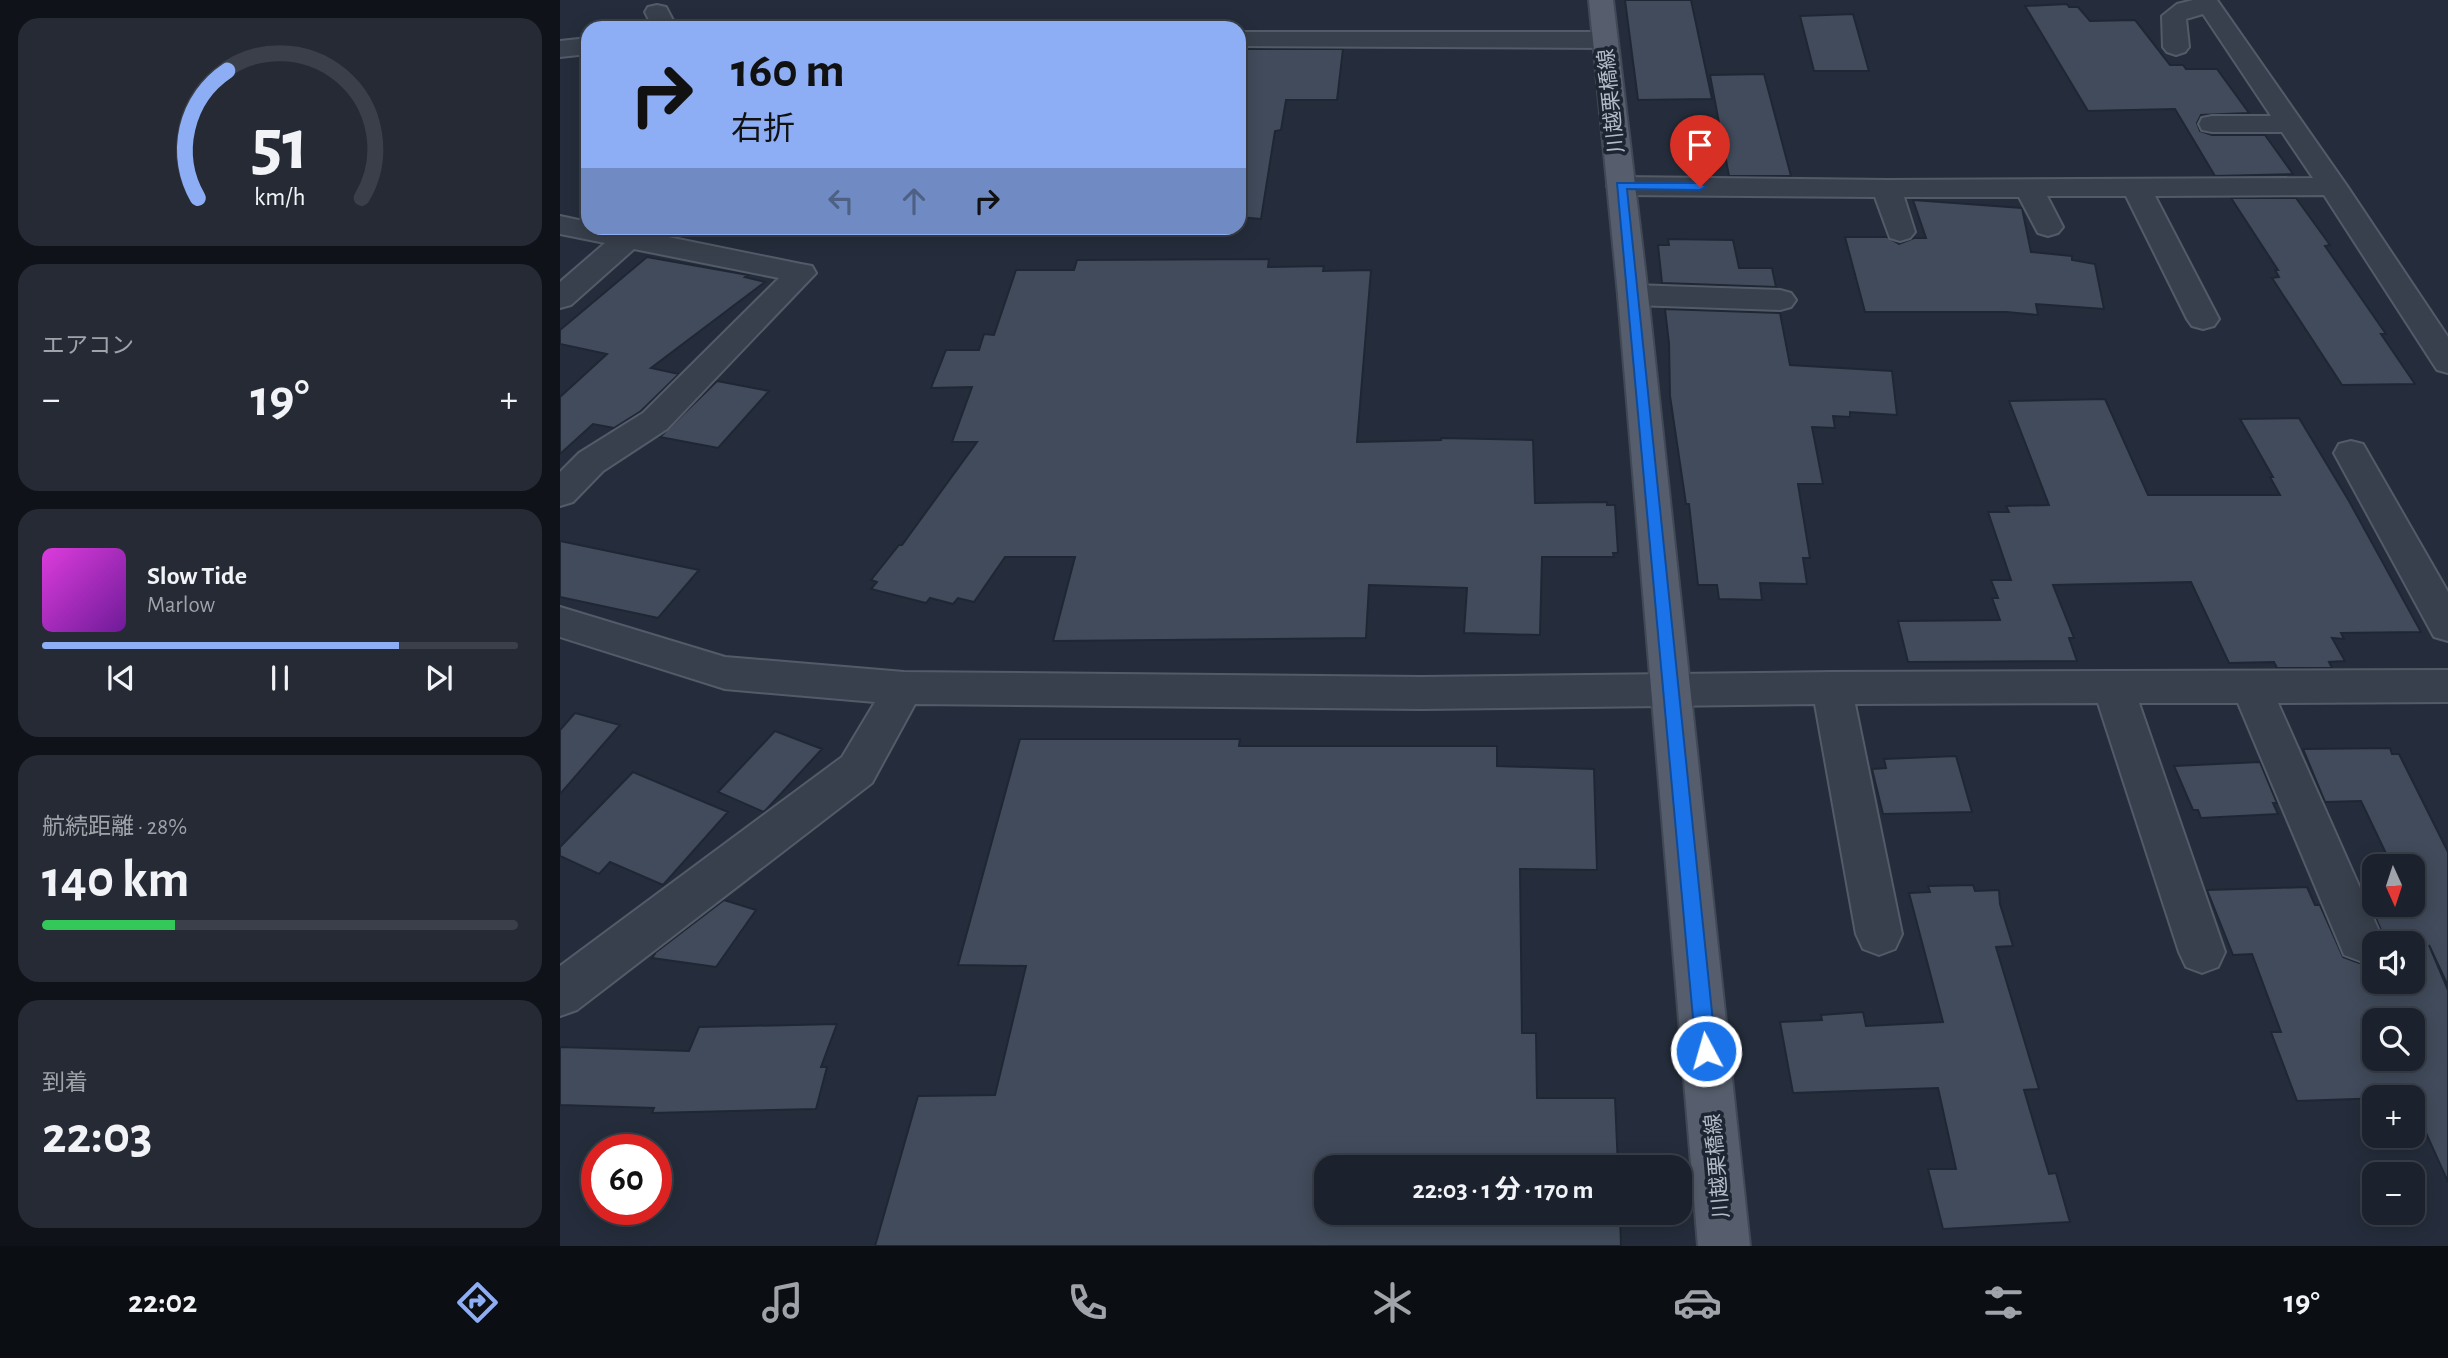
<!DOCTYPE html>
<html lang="ja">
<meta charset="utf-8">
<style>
:root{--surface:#1c222d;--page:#252a35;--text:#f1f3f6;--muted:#a0a4aa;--line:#3a3f49;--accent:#8daef4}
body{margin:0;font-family:"Alegreya Sans","Noto Sans JP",sans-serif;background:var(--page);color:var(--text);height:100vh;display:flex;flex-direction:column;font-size:26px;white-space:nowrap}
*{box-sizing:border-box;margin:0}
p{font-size:23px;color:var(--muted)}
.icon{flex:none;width:38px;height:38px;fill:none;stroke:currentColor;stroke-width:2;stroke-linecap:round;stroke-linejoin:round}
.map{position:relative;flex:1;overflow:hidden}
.details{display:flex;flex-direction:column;gap:18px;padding:18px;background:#0f1319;width:560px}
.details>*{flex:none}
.hud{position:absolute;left:21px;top:21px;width:665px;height:214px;border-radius:21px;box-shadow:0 4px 18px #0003,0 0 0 2px var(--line);background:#8daef4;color:#111;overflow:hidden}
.needle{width:46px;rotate:177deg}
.fabs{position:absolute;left:1802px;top:854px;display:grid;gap:14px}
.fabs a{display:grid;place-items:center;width:63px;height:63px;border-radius:14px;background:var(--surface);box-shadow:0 4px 18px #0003,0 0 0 2px var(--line);font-size:35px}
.speed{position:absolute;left:21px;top:1134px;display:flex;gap:14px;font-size:35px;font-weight:700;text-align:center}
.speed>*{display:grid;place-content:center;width:91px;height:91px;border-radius:50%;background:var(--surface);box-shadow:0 4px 18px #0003,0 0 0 2px var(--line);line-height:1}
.speed .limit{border:10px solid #d22;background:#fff;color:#111}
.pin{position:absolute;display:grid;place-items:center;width:60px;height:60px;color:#fff;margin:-72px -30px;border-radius:50% 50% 50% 0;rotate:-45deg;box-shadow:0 0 7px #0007}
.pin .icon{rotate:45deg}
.me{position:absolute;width:77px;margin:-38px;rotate:354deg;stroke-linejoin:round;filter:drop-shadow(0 0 5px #0008)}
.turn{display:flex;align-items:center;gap:24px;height:147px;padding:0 35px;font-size:32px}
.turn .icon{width:91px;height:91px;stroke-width:2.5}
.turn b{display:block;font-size:49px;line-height:60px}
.lanes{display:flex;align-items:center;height:66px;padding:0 35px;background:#0003;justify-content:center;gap:35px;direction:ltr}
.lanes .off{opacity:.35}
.big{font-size:52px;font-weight:700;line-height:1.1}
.details .widget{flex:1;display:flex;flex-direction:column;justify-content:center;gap:10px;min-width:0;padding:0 24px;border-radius:21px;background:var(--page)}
.details .dial{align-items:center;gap:0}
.dial svg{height:182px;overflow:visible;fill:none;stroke:var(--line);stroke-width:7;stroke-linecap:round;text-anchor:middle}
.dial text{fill:var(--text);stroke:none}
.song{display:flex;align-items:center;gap:21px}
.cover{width:84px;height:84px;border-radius:10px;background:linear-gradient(135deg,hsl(300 70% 55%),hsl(280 70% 35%))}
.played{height:7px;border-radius:4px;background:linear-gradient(90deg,var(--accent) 75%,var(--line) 75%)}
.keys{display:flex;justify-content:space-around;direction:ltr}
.heat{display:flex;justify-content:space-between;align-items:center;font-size:38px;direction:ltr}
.charge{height:10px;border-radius:5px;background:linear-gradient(90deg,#34c759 28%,var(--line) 0)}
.trip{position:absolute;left:754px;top:1155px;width:378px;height:70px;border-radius:21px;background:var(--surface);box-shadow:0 4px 18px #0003,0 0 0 2px var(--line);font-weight:700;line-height:70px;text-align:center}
.tab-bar{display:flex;height:112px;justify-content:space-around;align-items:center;background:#0b0e12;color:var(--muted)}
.tab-bar .icon{width:49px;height:49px}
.tab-bar .active{color:var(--accent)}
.tab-bar b{font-size:32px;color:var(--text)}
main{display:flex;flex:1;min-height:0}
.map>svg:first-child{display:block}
.building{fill:#414b5b;stroke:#1f2734;stroke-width:2;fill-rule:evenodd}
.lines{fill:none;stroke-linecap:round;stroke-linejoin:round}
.minor-casing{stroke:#535b68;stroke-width:4}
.major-casing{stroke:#414956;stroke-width:4}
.minor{fill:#38404d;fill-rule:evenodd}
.major{fill:#565e6d;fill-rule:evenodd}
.route{fill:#1a73e8;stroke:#114b97;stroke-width:2}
.labels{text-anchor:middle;stroke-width:7;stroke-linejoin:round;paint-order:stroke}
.street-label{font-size:21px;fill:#b4bbc8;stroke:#1d2532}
</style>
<main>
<section class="details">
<div class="widget dial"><svg viewBox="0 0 100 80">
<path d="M14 69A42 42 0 1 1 86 69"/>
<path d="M14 69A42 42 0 0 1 27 13" stroke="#8daef4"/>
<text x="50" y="56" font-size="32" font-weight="700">51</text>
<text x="50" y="72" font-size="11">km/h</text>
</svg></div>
<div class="widget"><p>エアコン</p>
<div class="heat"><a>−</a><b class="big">19°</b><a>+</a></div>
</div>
<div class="widget">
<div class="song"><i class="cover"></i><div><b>Slow Tide</b><p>Marlow</p></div></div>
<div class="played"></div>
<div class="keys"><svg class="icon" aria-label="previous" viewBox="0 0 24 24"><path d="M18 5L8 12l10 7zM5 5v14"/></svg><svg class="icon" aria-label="pause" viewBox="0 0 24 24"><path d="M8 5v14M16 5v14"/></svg><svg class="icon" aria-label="next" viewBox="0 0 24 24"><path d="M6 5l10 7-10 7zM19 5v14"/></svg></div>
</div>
<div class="widget"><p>航続距離 · 28%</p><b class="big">140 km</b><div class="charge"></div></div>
<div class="widget"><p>到着</p><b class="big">22:03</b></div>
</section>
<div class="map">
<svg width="1888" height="1246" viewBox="0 0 1888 1246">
<rect width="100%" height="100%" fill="#252d3c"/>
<!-- building -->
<path class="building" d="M1065,0H1131L1152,99L1078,100Z
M1507,4L1509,7H1518L1530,21L1575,20L1610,65H1623L1626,69H1657L1689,113L1641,115L1637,123L1640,131L1652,135H1705L1733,174L1655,176L1615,109L1528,111L1465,6Z
M1293,14L1309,71H1254L1240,16Z
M679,49H783L777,100H726L721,130L715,131L701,219L679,217Z
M1204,74L1231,176H1169L1150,75Z
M1671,198H1736L1770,245L1765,246L1826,334H1821L1855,384L1782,385L1712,278L1719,277L1715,270H1718Z
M1353,200L1462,208L1471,252L1512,256V260L1535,264L1544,309L1476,304L1478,315L1446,312H1305L1285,237H1327L1339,244L1354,238H1366Z
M1108,239L1173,240L1179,268H1212L1216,287L1102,283L1098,245H1109Z
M87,257L188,275L185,277L205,282L91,368L119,374L81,411L54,428L33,424L0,454V397L47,354L0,344V330Z
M709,259L708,267L764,266L763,271L811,270L797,442L881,440V438L973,440L975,503L1047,502V505H1055L1058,553H1053L1054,557H982L980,635L904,633L907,588L809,585L806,638L493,641L515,557H445L414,602L398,598L393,604L370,598L366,603L311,589L317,582L311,580L339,545H342L417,442H392L412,387L371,388L386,350H419L424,334L434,335L456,270H514L517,260Z
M1105,309L1220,313L1230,365L1332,371L1337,415L1290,412V417L1273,416L1275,428L1252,427L1263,484H1238L1250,558H1243L1247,584L1200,583L1202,600L1159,599L1157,585H1138L1129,504H1126L1110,396L1109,343Z
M157,381L209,391L158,448L100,437Z
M1545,399L1588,495H1720L1710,477H1713L1680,419L1739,418L1789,501L1861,632L1781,633L1784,639L1772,638L1785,661L1769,662L1772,668H1717L1714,662L1669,663L1631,582L1493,585L1514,638H1509L1517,661L1348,662L1338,621L1440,620L1432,598H1438L1431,580H1451L1428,512H1449L1446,506L1489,505L1449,401Z
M0,541L139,570L98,618L0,597Z
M15,713L60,725L0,794V730Z
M215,731L262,749L204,812L158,792Z
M460,739H680L679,746H937V766L1034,769L1037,870L960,869L962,1033H976L977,1098H1055L1058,1167H766V1213H1060L1061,1246H315L358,1096L435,1095L466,966L398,965Z
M1830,748L1832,754H1839L1888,852V986L1869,945L1888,990V1182L1853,1104V1097L1737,1101L1711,1032H1721L1692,954L1673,955L1647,890L1747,887L1755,905H1760L1783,957L1799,963L1815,959V982H1853V943H1824L1825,939L1810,905H1853V866H1832L1801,801L1765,802L1743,749ZM1815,1020H1853V1059H1815Z
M1396,756L1412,812L1323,814L1312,769L1326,768L1324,759Z
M1700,762L1717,803H1713L1718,814L1641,818L1638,810H1633L1614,766Z
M73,772L168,812L103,885L50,862L39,874L0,856V847Z
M1413,885L1415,891L1439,890L1440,904L1453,946L1436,947L1479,1089L1464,1090L1489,1174L1496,1173L1510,1222L1383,1229L1368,1169H1396L1378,1088L1233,1093L1220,1022L1262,1020L1261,1015L1303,1012L1306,1026L1383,1022L1349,893L1370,892L1368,886Z
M164,900L196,910L156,967L92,958L96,952Z
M277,1024L261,1067H267L256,1109L92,1113L94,1108L0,1105V1047L129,1051L139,1027Z"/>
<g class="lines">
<!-- minor casing -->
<g class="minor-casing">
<path id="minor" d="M1633,0H1657L1787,186L1888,337V373L1877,370L1764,195L1595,196L1659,319L1654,326L1643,329L1632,326L1627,319L1566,196H1487L1503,227L1498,233L1488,236L1478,233L1459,197H1344L1355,232L1350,238L1340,241L1330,238L1315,197L1061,195L1051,192L1047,186L1051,180L1061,177L1327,180L1753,178L1722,132H1652L1642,130L1639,124L1642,118L1652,116H1711L1643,14L1626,19L1629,47L1625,52L1616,55L1607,52L1603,47L1602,16L1617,4Z
M97,5L106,7L117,28H93L85,12L88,7Z
M679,32H1044L1053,35L1057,40L1053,45L1044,48L679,46Z
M28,38V54L0,57V41Z
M0,216L28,222V228L69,229L241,264L252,266L256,273L107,429L43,471L13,502L0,506V472L19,453L83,413L219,278L74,249L11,305L0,308V282L45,243L0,234Z
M1073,285L1220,290L1231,293L1236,300L1231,307L1220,310L1073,305L1062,302L1058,295L1062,288Z
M1791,441L1803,444L1888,592V641L1874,637L1774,453L1779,444Z
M0,607L165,657L344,672L862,677L1272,672L1888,670V702L1718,703L1823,940L1821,943H1815V956L1800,961L1784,955L1678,703H1579L1665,952L1658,967L1642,973L1626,967L1619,952L1538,703L1295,704L1342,934L1335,949L1319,955L1303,949L1296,934L1255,704L862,709L355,704L312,783L17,1010L0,1016V966L282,757L315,702L165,689L0,637Z"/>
</g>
<!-- major casing -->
<g class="major-casing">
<path id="major" d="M1029,0H1053L1088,295L1190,1246H1138L1058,295Z"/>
</g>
<!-- minor -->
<use href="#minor" class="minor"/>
<!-- major -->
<use href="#major" class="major"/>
</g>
<!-- route -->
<path class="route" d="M1057,183H1140L1146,187L1140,190L1067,189L1156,1051L1153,1058L1146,1061L1138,1058L1136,1051Z"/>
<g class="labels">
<!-- street labels -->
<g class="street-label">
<text transform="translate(1051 101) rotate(-96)" y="7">川越栗橋線</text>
<text transform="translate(1157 1166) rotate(-95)" y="7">川越栗橋線</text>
</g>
</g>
</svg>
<div class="fabs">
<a><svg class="needle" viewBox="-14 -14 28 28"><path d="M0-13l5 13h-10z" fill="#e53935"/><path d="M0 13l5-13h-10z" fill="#a0a4aa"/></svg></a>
<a><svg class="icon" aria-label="sound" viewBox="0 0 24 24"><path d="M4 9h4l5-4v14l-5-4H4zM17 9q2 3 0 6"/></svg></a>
<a><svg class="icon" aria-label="search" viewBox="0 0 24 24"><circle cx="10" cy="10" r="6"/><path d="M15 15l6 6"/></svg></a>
<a>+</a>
<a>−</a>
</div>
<div class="speed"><div class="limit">60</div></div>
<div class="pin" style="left:1140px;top:187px;background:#d93025"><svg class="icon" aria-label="arrive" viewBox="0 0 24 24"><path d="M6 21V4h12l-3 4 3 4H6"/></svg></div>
<svg class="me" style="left:1146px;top:1051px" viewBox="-20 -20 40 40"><circle r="17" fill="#1a73e8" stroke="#fff" stroke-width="3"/><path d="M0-11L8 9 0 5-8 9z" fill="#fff"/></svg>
<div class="trip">22:03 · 1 分 · 170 m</div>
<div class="hud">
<div class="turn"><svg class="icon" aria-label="right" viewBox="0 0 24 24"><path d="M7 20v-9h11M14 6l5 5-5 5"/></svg><div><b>160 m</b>右折</div></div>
<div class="lanes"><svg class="icon off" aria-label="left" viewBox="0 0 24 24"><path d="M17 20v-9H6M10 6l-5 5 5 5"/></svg><svg class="icon off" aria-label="ahead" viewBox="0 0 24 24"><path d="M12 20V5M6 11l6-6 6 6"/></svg><svg class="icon" aria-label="right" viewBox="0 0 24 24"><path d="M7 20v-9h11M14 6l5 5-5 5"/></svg></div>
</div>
</div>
</main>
<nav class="tab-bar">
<b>22:02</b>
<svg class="icon active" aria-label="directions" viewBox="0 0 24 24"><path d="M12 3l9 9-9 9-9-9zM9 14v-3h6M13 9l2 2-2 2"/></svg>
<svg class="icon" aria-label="music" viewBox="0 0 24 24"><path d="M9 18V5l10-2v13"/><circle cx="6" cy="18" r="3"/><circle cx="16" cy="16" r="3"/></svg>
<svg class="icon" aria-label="phone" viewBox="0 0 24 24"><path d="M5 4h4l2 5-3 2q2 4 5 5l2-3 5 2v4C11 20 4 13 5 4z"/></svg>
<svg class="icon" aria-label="climate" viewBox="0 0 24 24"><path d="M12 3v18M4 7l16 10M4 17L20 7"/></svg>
<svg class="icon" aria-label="car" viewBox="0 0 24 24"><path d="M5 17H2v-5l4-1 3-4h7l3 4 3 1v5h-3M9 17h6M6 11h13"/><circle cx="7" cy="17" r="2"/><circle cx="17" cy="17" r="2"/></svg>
<svg class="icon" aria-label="filters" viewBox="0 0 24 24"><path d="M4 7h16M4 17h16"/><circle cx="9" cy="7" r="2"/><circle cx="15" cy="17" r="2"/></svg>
<b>19°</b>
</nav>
